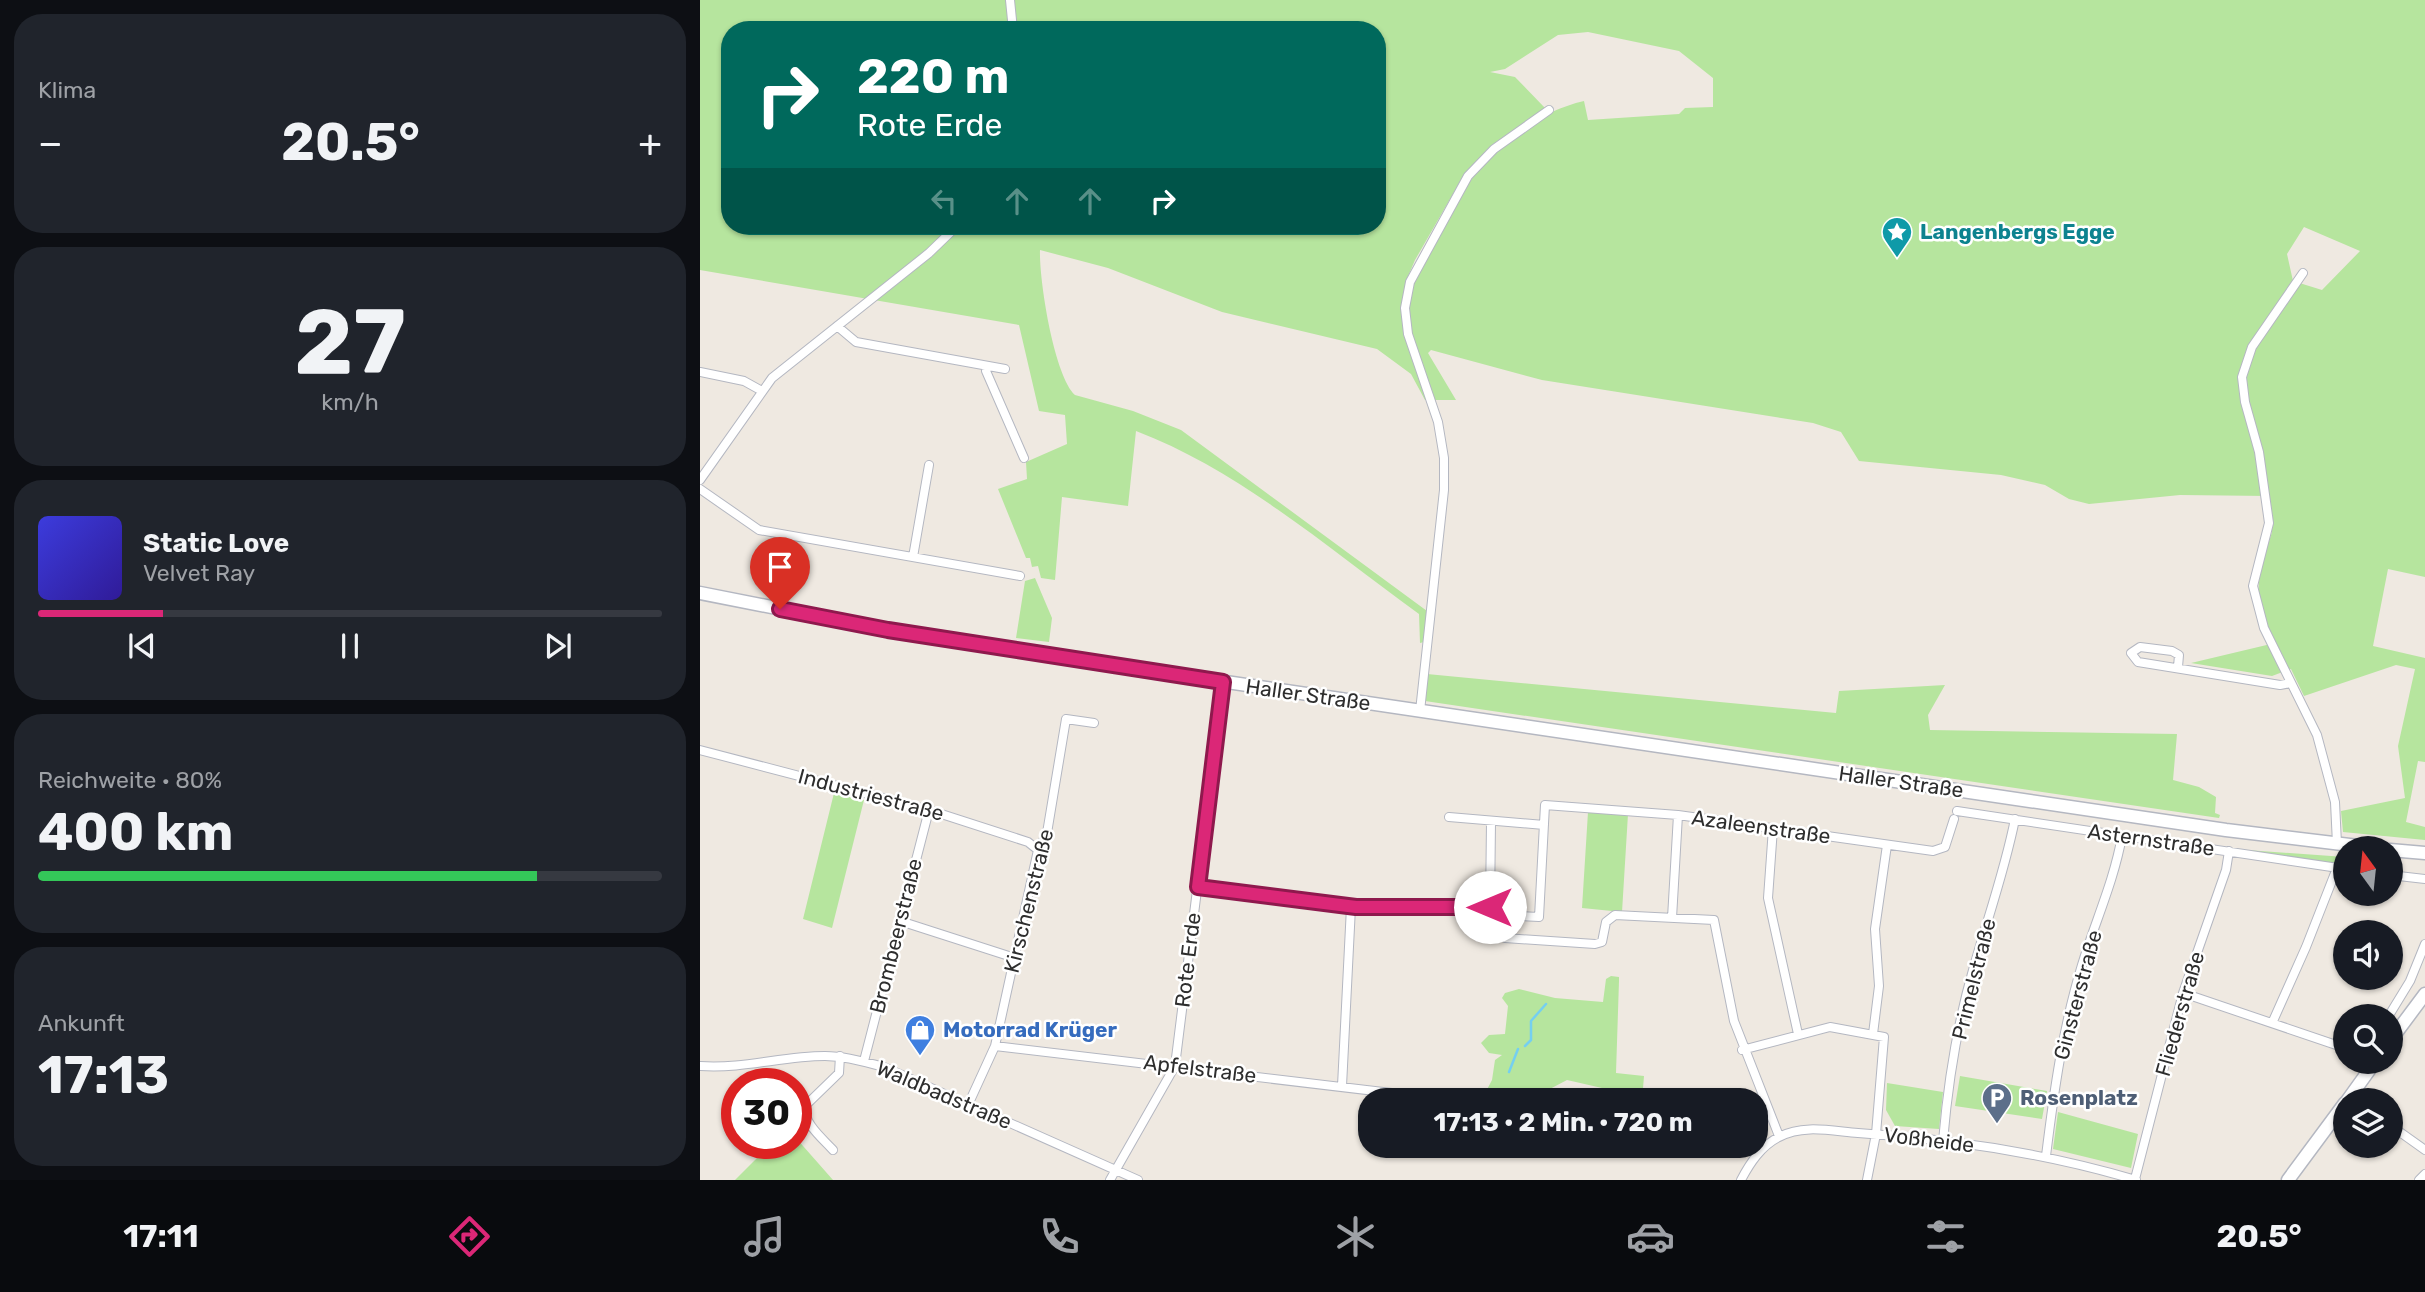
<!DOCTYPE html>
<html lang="de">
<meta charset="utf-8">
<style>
:root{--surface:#171b24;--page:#20242c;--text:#f1f3f6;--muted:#9ea1a6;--line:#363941;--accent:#db2777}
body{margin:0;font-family:Rubik,sans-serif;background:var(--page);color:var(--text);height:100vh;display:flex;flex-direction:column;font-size:26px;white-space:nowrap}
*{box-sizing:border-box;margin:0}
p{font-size:23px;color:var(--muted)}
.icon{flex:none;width:38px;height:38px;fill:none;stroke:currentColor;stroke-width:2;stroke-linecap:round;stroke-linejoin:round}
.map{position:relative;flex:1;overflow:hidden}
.details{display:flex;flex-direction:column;gap:14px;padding:14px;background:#0d0f14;width:700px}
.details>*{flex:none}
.top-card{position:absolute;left:21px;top:21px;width:665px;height:214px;border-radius:28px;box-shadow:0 2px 5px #0004;background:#00695c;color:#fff;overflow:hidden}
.needle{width:46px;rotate:345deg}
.buttons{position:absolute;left:1633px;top:836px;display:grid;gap:14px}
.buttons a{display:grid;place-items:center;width:70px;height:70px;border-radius:50%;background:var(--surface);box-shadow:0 2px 5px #0004;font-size:35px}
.speed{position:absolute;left:21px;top:1068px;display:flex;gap:14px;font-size:35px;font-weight:700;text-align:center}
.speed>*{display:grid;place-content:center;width:91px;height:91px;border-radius:50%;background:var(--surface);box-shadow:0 2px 5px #0004;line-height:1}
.speed .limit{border:10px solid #d22;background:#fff;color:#111}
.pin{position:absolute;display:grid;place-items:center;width:60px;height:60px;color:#fff;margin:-72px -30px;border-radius:50% 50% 50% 0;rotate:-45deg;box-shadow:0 0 7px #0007}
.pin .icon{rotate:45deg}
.me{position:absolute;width:77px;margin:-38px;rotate:270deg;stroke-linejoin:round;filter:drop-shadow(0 0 5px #0008)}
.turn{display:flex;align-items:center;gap:24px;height:147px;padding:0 21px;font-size:32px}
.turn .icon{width:91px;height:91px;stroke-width:2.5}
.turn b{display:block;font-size:49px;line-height:60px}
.lanes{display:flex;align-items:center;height:66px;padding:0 21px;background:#0003;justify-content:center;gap:35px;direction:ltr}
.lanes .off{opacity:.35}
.big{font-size:52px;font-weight:700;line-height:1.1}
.details .widget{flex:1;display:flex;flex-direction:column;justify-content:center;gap:10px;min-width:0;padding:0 24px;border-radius:28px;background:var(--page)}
.details .dial{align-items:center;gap:0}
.dial b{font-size:91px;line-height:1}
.song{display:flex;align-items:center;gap:21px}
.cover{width:84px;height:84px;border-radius:10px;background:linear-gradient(135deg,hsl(240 70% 55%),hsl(250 70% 35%))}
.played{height:7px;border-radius:4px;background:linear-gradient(90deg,var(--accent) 20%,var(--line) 20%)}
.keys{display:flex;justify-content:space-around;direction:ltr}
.heat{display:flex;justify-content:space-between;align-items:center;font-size:38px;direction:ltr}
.charge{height:10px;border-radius:5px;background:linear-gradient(90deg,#34c759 80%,var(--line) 0)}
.trip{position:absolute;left:658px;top:1088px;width:410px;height:70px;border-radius:28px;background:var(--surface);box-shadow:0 2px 5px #0004;font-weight:700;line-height:70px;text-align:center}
.dock{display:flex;height:112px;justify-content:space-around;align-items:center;background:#090b0e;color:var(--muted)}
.dock .icon{width:49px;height:49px}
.dock .current{color:var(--accent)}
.dock b{font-size:32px;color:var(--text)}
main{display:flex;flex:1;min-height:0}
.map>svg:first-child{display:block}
.green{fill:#b6e59e;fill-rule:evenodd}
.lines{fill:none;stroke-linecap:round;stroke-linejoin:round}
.stream{stroke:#75cff0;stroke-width:2.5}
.minor-casing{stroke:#b4b7c1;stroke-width:10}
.secondary-casing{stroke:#b4b7c1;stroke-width:15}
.minor{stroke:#fff;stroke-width:8}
.secondary{stroke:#fff;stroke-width:12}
.route-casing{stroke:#8e194d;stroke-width:18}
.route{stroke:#db2777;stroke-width:12}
.labels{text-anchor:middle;stroke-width:5;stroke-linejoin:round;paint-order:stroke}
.culture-label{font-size:21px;font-weight:bold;fill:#0d838f;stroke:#fff;text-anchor:start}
.street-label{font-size:21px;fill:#2e2e2e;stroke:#fff}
.shop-label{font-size:21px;font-weight:bold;fill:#366cbe;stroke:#fff;text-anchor:start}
.service-label{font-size:21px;font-weight:bold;fill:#4e5e75;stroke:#fff;text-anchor:start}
</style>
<main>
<section class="details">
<div class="widget"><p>Klima</p>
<div class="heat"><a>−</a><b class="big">20.5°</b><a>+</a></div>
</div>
<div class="widget dial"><b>27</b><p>km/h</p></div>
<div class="widget">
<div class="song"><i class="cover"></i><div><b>Static Love</b><p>Velvet Ray</p></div></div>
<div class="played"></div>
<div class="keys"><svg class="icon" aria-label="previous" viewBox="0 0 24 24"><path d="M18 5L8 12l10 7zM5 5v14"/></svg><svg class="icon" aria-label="pause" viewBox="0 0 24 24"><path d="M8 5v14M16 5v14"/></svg><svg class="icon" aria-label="next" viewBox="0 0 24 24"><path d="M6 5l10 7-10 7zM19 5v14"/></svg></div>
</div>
<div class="widget"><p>Reichweite · 80%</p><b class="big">400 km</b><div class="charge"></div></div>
<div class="widget"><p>Ankunft</p><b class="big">17:13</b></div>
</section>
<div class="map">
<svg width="1725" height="1180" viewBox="0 0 1725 1180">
<rect width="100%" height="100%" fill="#efe9e1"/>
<!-- green -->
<path class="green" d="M0,0H1725V577L1688,569L1673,646L1725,658V762L1718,761L1706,822L1725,827V840L1643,832L1641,811L1705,798L1698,746L1715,669L1696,665L1604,696L1591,669L1572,676L1491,663L1575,643L1566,627L1558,595L1560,570L1572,532L1569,496L1480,495L1389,504L1369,499L1345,485L1301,475L1159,461L1141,432L1113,423L842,380L731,350L728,353L756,400H725L711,374L677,349L522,312L408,268L340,250C339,280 354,375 375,395L433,411L481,430L727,611L724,642L720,643L719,614C629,549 539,470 436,431L428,506L362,497L355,580L341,578L338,566L332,567L330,558H326L298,489L327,479L326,462L367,444L365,415L339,411L319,325L0,270ZM30,30H677V226H30ZM888,32L979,51L1013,78V107L985,108L979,114L888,120L884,101C789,123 734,225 702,309L706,281L715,260L765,173L792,145L845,108L815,77L790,72L805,69L858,35ZM1604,227L1660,251L1622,290L1593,281L1587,254Z
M335,578L352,618L349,642L316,638L325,581Z
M727,674L1136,713L1139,691L1245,685L1228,715L1230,730L1477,734L1473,780L1499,787L1516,797L1515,813L1520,815L1519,818L725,701Z
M134,793L164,800L132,928L103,919Z
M888,812L928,814L922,912L882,908Z
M1547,850L1645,857V865Z
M911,976L919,977V981L916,1073L944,1076L942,1101H914L902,1088L867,1080L827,1101H781L792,1080L795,1060L802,1055L789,1053L781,1043L789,1035L805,1034L808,1006L802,998L805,993L819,989L855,998L903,1002L906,979Z
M1260,1076L1347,1091L1342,1119L1255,1106Z
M1187,1083L1243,1092L1239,1129L1195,1126L1186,1110Z
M1358,1112L1438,1134L1431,1168L1353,1149Z
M96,1138L133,1180H35L72,1143H96Z"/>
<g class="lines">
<!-- stream -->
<path class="stream" d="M825,1046L831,1040V1021L846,1004
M809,1072L818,1049"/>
<!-- minor casing -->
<g class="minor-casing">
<path id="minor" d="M310,0L313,30
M1603,273L1552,347L1542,377L1545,402L1559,452L1569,523L1553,586L1564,628L1617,735L1635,802L1637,844
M137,326L156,342L305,369
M287,366L286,371L324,458
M0,372L44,381L62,391
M0,480L72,378L229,253L257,226
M0,489L59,530L320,576
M213,557L229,465
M1478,667L1479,655L1472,651L1440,647L1431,653L1438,662L1580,685L1591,683
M720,711L744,490V458L738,422L708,334L705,308L710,282L768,176L794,149L849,110
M0,750L229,810L328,842L338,850
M1257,811L1645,869
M749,817L844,825
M1073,828L1068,898L1098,1034
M1690,875L1725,879
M498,887L656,907H790L800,915
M790,907L791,822
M800,915L839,917L845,805L978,815L1233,851L1245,847L1254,819
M800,915L799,932L805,938L895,944L902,942L906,922L915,915L1014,920L1034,1021L1079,1136
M972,918L978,815
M200,921L315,958
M1483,993L1645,1048
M1688,1017L1710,981L1725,944
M1573,1021L1606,947L1637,868
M1173,1034L1179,986L1175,929L1187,845
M295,1046L759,1101
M1042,1050L1130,1027L1184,1037L1176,1134L1167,1180
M164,1061L229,810
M0,1066C45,1069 82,1056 125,1056C145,1056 164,1062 184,1067L438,1180
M642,1086L651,907
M268,1105L295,1046L338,850L347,833L366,719L394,723
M1690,1125L1725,1150
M1243,1141C1248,1083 1257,1025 1273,970C1287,920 1305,870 1315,819
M133,1150C122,1138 103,1123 105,1106L139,1073L140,1056
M1346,1156C1354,1091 1363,1027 1382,965C1395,922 1414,881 1422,836
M1435,1179L1483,993L1526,870L1529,851
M410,1180L475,1066L523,682
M1041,1180C1050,1163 1061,1146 1079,1137C1103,1124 1132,1131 1158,1133C1252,1139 1345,1153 1436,1180
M1719,1180L1725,1174"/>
</g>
<!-- secondary casing -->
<g class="secondary-casing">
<path id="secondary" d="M0,593L188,630L371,659L1526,830L1683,849
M1690,850L1725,853
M1690,1041L1725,994
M1647,1101L1675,1062
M1588,1180L1645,1103"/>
</g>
<!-- minor -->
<use href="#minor" class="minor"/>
<!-- secondary -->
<use href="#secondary" class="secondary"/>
</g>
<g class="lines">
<!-- route casing -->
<g class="route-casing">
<path id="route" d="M80,609L188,630L523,682L498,887L656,907H790"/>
</g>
<!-- route -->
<use href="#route" class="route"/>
</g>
<!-- icons -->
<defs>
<g id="sight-pin" transform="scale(1.575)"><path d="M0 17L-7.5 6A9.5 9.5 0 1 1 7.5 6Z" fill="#0f9aa8" stroke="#fff"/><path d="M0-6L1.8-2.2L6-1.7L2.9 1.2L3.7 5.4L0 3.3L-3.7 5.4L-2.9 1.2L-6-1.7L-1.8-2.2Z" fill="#fff"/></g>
<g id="shop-pin" transform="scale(1.575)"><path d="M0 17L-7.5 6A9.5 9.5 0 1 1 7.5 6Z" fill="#3f7fe0" stroke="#fff"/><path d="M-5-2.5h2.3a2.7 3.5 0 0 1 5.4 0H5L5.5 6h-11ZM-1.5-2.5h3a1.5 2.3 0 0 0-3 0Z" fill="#fff"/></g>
<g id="parking-pin" transform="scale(1.575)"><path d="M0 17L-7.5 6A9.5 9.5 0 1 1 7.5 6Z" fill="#5c6f8a" stroke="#fff"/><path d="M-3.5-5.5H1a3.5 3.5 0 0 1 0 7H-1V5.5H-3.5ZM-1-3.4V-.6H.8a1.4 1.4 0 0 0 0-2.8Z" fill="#fff"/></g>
</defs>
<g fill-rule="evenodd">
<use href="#sight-pin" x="1197" y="232"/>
<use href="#shop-pin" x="220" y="1030"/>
<use href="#parking-pin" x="1297" y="1098"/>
</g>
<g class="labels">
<!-- culture labels -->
<g class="culture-label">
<text x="1220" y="239">Langenbergs Egge</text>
</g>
<!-- street labels -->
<g class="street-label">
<text transform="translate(608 695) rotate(8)" y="7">Haller Straße</text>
<text transform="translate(1201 782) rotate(8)" y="7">Haller Straße</text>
<text transform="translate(171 795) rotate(15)" y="7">Industriestraße</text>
<text transform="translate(1061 827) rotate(8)" y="7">Azaleenstraße</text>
<text transform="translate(1451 840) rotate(8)" y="7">Asternstraße</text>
<text transform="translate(329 901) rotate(-76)" y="7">Kirschenstraße</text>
<text transform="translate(196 936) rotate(-76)" y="7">Brombeerstraße</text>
<text transform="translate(488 960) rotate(-83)" y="7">Rote Erde</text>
<text transform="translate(1274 979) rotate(-76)" y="7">Primelstraße</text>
<text transform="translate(1378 995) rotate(-75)" y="7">Ginsterstraße</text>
<text transform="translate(1480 1014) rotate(-74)" y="7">Fliederstraße</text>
<text transform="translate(500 1069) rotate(7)" y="7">Apfelstraße</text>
<text transform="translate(244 1095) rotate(23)" y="7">Waldbadstraße</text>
<text transform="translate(1229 1140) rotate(7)" y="7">Voßheide</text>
</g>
<!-- shop labels -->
<g class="shop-label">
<text x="243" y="1037">Motorrad Krüger</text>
</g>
<!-- service labels -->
<g class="service-label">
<text x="1320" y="1105">Rosenplatz</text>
</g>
</g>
</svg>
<div class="buttons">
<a><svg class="needle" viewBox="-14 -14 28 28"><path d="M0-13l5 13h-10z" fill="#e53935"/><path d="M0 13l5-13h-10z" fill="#9ea1a6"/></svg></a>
<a><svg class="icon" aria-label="sound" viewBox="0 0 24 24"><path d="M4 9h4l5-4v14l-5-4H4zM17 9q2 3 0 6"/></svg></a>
<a><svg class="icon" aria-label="search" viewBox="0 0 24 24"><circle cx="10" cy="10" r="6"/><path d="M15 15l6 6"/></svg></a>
<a><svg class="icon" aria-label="layers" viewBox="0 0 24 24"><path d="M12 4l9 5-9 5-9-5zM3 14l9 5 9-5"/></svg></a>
</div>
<div class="speed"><div class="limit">30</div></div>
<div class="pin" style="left:80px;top:609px;background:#d93025"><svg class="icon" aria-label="arrive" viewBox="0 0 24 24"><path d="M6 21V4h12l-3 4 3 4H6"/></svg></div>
<svg class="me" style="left:790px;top:907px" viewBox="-20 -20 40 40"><circle r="19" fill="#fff"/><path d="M0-13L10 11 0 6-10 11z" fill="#db2777"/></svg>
<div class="trip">17:13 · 2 Min. · 720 m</div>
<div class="top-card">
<div class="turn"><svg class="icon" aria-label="right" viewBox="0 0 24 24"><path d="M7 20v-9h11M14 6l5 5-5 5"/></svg><div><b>220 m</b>Rote Erde</div></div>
<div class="lanes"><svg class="icon off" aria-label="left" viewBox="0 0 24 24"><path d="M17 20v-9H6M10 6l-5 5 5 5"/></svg><svg class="icon off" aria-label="ahead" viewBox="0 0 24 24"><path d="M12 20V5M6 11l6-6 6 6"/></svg><svg class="icon off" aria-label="ahead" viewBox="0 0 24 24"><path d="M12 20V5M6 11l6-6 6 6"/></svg><svg class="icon" aria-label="right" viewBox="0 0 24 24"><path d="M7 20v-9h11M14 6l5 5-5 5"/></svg></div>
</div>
</div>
</main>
<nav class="dock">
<b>17:11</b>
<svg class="icon current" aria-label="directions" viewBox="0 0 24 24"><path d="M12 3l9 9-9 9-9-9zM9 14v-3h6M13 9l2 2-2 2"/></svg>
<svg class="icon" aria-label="music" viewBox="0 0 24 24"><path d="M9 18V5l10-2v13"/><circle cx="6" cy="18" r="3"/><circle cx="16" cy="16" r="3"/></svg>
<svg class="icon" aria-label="phone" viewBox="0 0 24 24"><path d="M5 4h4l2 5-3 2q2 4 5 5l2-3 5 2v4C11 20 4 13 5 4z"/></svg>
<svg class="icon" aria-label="climate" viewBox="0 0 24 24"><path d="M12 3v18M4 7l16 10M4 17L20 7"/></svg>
<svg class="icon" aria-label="car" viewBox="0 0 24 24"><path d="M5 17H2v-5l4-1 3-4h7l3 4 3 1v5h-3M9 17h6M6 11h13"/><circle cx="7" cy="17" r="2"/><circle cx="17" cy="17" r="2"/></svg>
<svg class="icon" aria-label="filters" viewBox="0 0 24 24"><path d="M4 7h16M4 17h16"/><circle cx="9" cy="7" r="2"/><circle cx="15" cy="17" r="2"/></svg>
<b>20.5°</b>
</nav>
